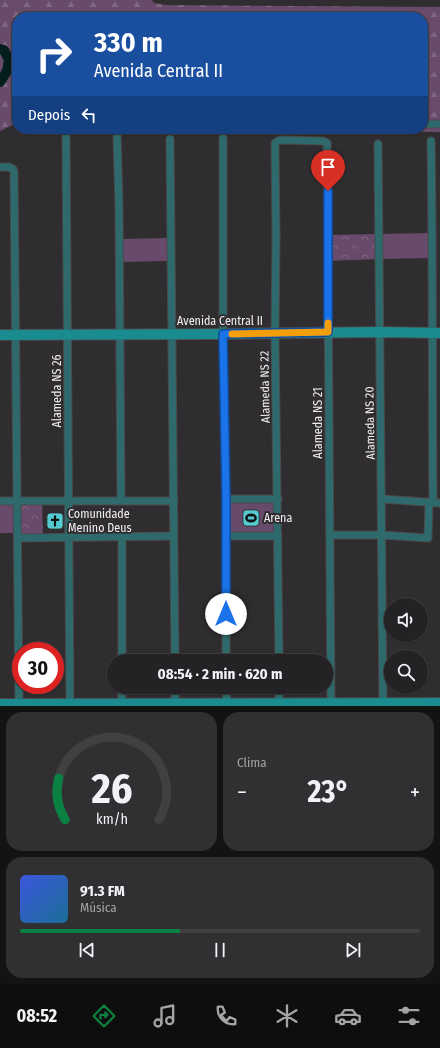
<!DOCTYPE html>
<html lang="pt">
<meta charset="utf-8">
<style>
:root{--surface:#242224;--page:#302f31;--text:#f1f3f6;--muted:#a3a4a6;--line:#413f41;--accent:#0b8043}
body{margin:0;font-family:"Fira Sans Condensed",sans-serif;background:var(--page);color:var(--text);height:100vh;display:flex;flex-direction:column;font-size:15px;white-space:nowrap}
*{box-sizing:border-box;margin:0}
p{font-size:13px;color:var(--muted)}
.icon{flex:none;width:22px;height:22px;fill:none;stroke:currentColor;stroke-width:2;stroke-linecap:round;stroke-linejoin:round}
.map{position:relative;height:706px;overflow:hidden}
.side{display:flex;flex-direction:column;gap:6px;padding:6px;background:#141314;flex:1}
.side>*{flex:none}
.hud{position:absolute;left:12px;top:12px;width:416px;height:122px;border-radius:16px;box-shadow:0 1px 3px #0004,0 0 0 1px var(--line);background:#1a4fa0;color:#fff;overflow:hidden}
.buttons{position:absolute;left:384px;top:598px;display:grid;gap:8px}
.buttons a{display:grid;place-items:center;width:44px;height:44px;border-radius:50%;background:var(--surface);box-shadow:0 1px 3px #0004,0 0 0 1px var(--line);font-size:20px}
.speed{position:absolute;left:12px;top:642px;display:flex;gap:8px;font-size:20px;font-weight:700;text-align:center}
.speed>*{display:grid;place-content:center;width:52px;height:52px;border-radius:50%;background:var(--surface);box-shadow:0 1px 3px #0004,0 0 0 1px var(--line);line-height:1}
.speed .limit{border:6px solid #d22;background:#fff;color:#111}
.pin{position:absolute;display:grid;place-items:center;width:34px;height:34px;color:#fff;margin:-41px -17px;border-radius:50% 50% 50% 0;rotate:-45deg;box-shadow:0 0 4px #0007}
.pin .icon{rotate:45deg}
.me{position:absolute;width:44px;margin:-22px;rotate:0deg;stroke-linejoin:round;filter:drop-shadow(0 0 3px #0008)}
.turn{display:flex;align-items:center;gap:14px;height:84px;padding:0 16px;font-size:18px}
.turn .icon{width:52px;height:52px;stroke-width:2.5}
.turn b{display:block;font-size:28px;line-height:34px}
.then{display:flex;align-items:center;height:38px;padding:0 16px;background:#0003;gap:8px;font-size:15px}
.big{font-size:30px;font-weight:700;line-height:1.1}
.side .widget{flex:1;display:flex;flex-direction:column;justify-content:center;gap:6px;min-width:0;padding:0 14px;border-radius:16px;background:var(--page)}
.side .dial{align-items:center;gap:0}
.dial svg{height:104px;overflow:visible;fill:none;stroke:var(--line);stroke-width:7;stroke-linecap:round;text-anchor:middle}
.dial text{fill:var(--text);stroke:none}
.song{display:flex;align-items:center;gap:12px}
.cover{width:48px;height:48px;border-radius:6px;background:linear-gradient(135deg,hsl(230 70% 55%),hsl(200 70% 35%))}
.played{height:4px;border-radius:2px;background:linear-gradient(90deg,var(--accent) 40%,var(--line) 40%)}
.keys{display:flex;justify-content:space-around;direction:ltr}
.heat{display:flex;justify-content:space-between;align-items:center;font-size:22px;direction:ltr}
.side .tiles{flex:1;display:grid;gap:6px;grid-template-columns:1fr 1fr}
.widget:last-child{grid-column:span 2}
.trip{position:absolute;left:107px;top:654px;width:226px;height:40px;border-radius:20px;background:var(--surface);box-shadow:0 1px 3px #0004,0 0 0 1px var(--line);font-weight:700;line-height:40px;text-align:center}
.tabs{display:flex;height:64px;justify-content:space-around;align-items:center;background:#0e0e0e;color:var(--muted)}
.tabs .icon{width:28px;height:28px}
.tabs .selected{color:var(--accent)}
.tabs b{font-size:18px;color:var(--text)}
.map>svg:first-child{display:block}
.grass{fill:#684b6a}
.forest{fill:url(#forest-firs)}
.park{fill:url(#park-crowns)}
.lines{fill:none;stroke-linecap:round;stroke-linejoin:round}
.river{stroke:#041d1e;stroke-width:10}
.street-casing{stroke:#4b484b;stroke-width:9}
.secondary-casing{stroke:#4b484b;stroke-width:12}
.street{stroke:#2e6a6c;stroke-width:7}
.secondary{stroke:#1a8c8f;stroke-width:10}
.route-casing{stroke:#114b97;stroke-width:10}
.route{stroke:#1a73e8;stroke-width:7}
.slow{stroke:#f59e0b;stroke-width:7}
.labels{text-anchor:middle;stroke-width:4;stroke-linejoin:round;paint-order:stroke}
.street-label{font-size:12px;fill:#f1eff1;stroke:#302d30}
.poi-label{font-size:12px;fill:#f1eff1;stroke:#302d30;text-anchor:start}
</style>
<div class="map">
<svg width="440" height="706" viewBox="0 0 440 706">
<defs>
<pattern id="forest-firs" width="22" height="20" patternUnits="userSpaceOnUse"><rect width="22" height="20" fill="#684b6a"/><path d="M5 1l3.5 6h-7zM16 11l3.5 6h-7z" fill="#7e6580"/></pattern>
<pattern id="park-crowns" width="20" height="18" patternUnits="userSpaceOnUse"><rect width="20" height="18" fill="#684b6a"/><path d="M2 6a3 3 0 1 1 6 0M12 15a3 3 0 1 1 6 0" fill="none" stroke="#7e6580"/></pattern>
</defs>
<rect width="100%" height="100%" fill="#302d30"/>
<!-- grass -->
<path class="grass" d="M431,233L432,258L379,259V234Z
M169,238L168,261L119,262V239Z
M277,499V537H225L224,500Z
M15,501V533H0V502Z"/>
<!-- forest -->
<path class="forest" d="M0,0H152L154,3L166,5L440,7V132H305L304,129H423V17H17V123L0,131Z"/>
<!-- park -->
<path class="park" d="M379,234V259L326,261L327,235Z
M17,501H42L43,537H17Z"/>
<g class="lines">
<!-- river -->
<path class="river" d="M0,49L4,50L9,60L7,71L0,82"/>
<!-- street casing -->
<g class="street-casing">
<path id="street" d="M423,124H440
M223,138V334L226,499V661
M170,139L175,661
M431,141C433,261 432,382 433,502
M378,144L383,703
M0,167H9L13,169L14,172L19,706
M226,499H278
M382,499L440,503
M0,501H174
M330,535H381L428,538L429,502
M122,536V661
M226,536H278
M18,538L174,536
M279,661L275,334L276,237L275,143L280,140L323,141L327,143L331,703
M122,687V706
M175,687V706
M226,687L227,706
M279,687V703
M70,706L66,135V132L69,130L114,129L116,130L117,134L119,206L121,500"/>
</g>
<!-- secondary casing -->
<g class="secondary-casing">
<path id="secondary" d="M0,335L223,334L380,332L440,333
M0,704L440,703"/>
</g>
<!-- street -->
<use href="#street" class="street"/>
<!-- secondary -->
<use href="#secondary" class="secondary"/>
</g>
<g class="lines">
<!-- route casing -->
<g class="route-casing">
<path id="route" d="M226,614V499L223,334L328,332V191"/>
</g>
<!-- route -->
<use href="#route" class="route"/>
<!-- slow -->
<path class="slow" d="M232,334L328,332V323"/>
</g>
<!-- icons -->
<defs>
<g id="stadium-square" transform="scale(0.9)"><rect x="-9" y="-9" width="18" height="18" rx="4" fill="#52ccd0" stroke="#302d30"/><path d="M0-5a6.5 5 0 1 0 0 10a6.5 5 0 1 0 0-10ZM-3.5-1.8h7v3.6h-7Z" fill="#111"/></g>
<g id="church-square" transform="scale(0.9)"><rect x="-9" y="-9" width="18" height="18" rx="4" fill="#52ccd0" stroke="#302d30"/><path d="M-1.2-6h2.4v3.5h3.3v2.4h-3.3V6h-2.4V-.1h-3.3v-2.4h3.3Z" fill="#111"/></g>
</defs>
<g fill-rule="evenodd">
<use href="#stadium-square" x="251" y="518"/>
<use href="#church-square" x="55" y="521"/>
</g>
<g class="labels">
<!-- street labels -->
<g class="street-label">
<text x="220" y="325">Avenida Central II</text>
<text transform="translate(265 387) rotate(-91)" y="4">Alameda NS 22</text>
<text transform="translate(57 391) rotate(-90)" y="4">Alameda NS 26</text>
<text transform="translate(318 423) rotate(-90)" y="4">Alameda NS 21</text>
<text transform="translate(370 423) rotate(-91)" y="4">Alameda NS 20</text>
</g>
<!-- poi labels -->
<g class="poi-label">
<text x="68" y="518">Comunidade<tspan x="68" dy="14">Menino Deus</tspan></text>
<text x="264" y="522">Arena</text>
</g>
</g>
</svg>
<div class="buttons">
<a><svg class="icon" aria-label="sound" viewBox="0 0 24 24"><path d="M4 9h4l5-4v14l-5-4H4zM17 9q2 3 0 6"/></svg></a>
<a><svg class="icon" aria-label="search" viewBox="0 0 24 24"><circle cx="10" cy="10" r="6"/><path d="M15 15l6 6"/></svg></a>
</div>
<div class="speed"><div class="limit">30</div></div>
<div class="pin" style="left:328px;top:191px;background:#d93025"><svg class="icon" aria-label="arrive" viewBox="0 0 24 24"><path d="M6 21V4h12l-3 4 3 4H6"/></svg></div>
<svg class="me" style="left:226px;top:614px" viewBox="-20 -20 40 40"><circle r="19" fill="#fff"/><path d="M0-13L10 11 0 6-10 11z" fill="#1a73e8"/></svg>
<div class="trip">08:54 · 2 min · 620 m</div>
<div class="hud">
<div class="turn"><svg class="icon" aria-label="right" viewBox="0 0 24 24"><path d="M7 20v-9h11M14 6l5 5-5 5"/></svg><div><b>330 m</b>Avenida Central II</div></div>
<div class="then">Depois<svg class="icon" aria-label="left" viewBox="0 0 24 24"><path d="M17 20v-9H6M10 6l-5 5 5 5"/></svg></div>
</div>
</div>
<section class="side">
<div class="tiles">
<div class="widget dial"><svg viewBox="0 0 100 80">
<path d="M14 69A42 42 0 1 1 86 69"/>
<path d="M14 69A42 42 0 0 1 9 37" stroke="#0b8043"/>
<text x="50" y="56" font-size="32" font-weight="700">26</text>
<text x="50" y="72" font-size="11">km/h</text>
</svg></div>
<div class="widget"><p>Clima</p>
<div class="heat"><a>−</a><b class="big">23°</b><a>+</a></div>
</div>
<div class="widget">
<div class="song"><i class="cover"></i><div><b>91.3 FM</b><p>Música</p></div></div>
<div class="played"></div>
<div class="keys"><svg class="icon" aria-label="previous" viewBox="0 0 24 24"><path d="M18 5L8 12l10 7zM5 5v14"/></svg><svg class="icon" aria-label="pause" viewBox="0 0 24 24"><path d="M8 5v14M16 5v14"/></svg><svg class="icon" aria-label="next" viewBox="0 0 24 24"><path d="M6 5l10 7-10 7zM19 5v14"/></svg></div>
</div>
</div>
</section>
<nav class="tabs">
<b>08:52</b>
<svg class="icon selected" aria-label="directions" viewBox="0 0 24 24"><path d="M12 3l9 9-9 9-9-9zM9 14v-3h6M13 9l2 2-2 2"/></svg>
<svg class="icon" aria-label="music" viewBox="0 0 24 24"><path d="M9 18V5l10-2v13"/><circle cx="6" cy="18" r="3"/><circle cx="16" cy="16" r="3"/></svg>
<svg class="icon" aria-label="phone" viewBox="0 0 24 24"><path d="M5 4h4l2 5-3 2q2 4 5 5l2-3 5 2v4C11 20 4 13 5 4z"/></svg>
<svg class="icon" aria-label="climate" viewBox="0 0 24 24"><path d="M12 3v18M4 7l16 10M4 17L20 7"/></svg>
<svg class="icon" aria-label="car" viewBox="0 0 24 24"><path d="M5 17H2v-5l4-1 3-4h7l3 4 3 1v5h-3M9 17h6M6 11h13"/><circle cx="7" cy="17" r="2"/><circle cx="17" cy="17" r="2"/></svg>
<svg class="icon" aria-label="filters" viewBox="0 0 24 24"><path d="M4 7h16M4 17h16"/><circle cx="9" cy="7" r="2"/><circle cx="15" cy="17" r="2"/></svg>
</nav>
